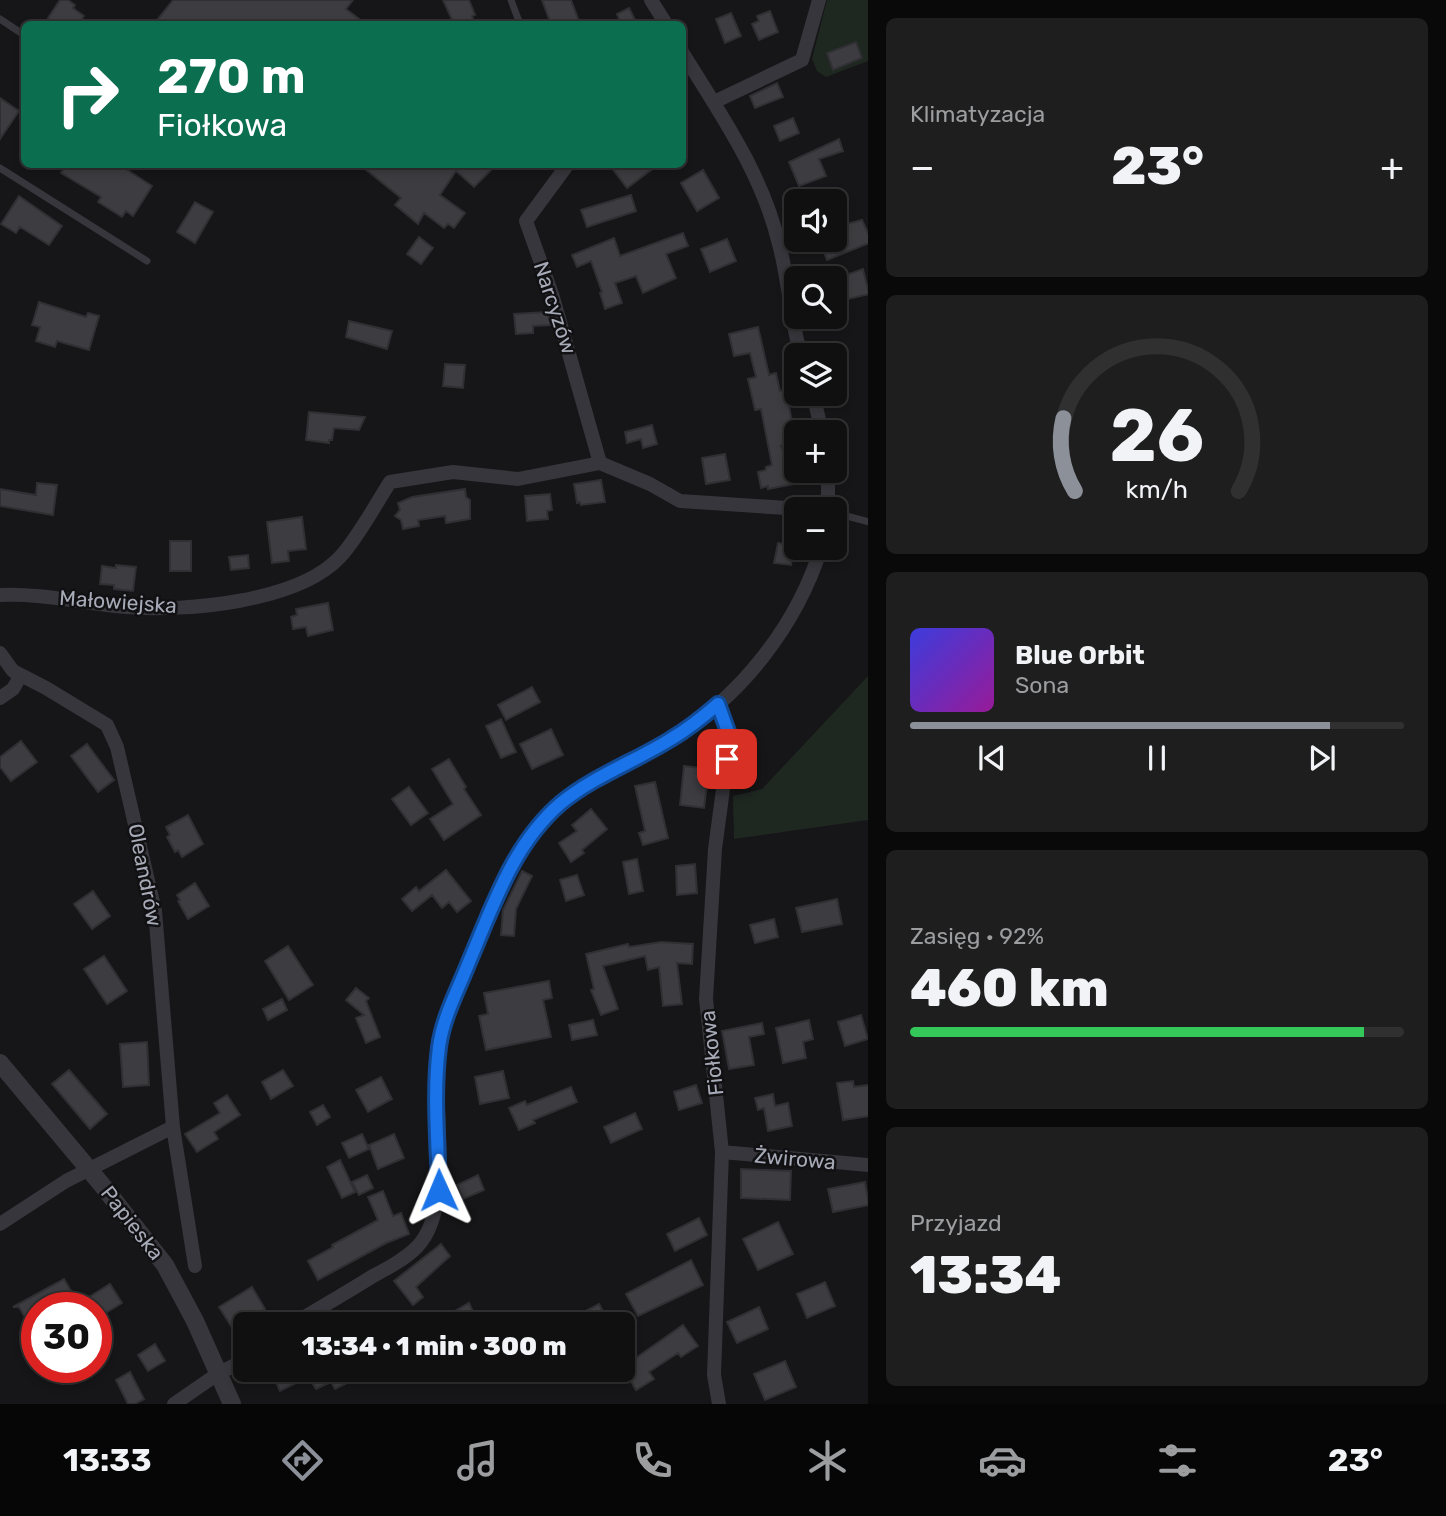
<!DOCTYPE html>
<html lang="pl">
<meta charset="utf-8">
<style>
:root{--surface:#101011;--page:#1e1e1f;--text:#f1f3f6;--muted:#9c9d9f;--line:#303031;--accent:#8c9099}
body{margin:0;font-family:Rubik,sans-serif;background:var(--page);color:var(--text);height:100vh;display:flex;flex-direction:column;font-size:26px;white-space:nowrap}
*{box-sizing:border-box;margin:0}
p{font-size:23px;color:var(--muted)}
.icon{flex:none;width:38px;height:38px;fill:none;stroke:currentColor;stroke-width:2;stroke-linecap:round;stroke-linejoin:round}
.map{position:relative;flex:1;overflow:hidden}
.sheet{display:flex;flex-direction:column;gap:18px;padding:18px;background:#090909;width:578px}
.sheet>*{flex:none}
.banner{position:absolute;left:21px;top:21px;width:665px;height:147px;border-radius:10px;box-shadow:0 4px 10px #0003,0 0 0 2px var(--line);background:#0b6e4f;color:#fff;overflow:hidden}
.buttons{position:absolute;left:784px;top:189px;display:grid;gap:14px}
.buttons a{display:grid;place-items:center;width:63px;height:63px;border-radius:10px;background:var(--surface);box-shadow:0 4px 10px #0003,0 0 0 2px var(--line);font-size:35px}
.speed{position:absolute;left:21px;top:1292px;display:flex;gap:14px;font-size:35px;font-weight:700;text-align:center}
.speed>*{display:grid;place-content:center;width:91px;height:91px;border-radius:50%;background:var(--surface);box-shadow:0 4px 10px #0003,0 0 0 2px var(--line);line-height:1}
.speed .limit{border:10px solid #d22;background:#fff;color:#111}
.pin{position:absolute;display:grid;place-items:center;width:60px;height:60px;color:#fff;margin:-30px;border-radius:14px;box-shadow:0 4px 10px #0006}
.me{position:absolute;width:77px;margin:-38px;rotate:359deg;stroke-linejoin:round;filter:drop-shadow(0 0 5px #0008)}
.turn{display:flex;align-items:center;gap:24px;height:147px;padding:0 21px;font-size:32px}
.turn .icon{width:91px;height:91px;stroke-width:2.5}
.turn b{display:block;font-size:49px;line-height:60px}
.big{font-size:52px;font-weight:800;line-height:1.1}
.sheet .card{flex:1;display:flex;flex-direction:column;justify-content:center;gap:10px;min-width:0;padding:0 24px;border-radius:10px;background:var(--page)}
.sheet .dial{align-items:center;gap:0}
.dial svg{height:182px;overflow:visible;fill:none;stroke:var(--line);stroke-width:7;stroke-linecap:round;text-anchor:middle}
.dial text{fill:var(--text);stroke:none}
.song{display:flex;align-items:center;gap:21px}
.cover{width:84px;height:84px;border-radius:10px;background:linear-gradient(135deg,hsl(240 70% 55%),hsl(300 70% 35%))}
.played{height:7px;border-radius:4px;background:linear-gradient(90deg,var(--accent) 85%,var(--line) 85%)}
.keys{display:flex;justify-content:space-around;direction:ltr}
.heat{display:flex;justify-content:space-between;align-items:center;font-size:38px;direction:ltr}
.charge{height:10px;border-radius:5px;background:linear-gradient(90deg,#34c759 92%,var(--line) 0)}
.trip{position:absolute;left:233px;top:1312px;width:402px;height:70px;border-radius:10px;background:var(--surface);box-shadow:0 4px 10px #0003,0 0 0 2px var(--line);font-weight:800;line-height:70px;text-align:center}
.tabs{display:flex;height:112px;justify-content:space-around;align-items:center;background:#060607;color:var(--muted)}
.tabs .icon{width:49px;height:49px}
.tabs .selected{color:var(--accent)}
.tabs b{font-size:32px;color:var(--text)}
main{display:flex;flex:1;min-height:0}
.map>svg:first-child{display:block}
.green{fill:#1f2721}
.building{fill:#3d3d41;stroke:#302f33;stroke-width:2}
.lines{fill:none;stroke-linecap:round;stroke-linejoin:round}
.service{stroke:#36363c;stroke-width:7}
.minor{stroke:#36363c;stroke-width:14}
.tertiary{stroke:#36363c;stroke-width:18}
.route-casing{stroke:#114b97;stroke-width:18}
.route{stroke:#1a73e8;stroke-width:12}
.labels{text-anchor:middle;stroke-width:5;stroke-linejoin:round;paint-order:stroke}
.street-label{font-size:21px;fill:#a7aab7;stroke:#111012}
</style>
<main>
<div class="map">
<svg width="869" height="1404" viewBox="0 0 869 1404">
<rect width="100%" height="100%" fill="#161517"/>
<!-- green -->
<path class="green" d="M827,0H868V61L826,77L817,71L812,59Z
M868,676V820L734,839L733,796L762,789Z"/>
<!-- building -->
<path class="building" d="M60,0H68L75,5L73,8L84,16L78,24H57L48,18Z
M173,0H353L346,9L366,24H154Z
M443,0H469L475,15L472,16L475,24H454Z
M542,0H571L580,24H551Z
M629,8L637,24H621L617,14Z
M770,11L778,32L759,40L752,24L759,21L757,16Z
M731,13L741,36L725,43L716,19Z
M856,42L862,58L833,70L827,53Z
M777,83L783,97L755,108L750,96Z
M0,98L19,111L0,139Z
M793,118L799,133L780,141L774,126Z
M839,139L843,151L819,159L826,176L799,186L789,162Z
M67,164H118L152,186L133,216L126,211L122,217L98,202L101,197L61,173Z
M359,164H497L474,187L456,171L440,195L465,213L454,228L448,224L444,228L424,213L418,224L395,205L401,198Z
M609,164H659L627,188Z
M703,170L719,198L697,211L681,183Z
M631,195L636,211L587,227L581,210Z
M19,196L62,226L49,245L20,227L16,233L1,224Z
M195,202L213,212L195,243L177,232Z
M862,220L869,235V243L827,260L819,240H835V227Z
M683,233L688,246L666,254L676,278L643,293L636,276L615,283L622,303L605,309L600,293L602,292L591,261L577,267L572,255L614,238L620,256Z
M419,237L433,248L421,264L407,254Z
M727,239L736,261L710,272L701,249Z
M863,269L869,294L835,302V279Z
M39,302L86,317L88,313L99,316L89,350L57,341L55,347L36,341L40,327L32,325Z
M547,312L551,325L533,326V333L516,334L514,314Z
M349,321L392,331L387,349L346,337Z
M758,327L769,375L776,373L780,391L786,390L791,417L796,429V442L781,446L795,475H792L794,484L768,489V486L761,488L758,472L766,470V467L772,465L761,409L755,410L748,379L756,377L750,353L734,356L729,334Z
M445,364L465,365L463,388L443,386Z
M309,412L365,417L359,430L334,428L332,440H329V443L306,440Z
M652,425L657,444L643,448L641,439L627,443L625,432Z
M725,454L730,480L706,484L702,458Z
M601,480L605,502L581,505L580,502L577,503L574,484Z
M37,483L57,485L53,515L0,506V489L36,495Z
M465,489L466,497L470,500V519L446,523L445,516L418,520L419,526L403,529L401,520L395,516L400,510L398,503L412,497Z
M550,494L552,510L547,511L548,519L527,521L525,496Z
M302,517L306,549L288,551L289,561L272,563L267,522Z
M170,541H191V571H170Z
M778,543L794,546L791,565L774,563Z
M248,555L249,568L231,570L229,557Z
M116,565L136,567L133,591L114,589V585L100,584L102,566L116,568Z
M328,603L333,630L308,636L306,627L293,629L291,617L297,615L296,609Z
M532,687L540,702L506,720L498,705Z
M501,719L516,752L501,758L486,726Z
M551,729L563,755L532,769L520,744Z
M21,741L37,762L11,781L0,767V757Z
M87,744L114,780L98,792L71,756Z
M449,759L466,787L464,789L481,815L444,840L430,819L453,804L432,769Z
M684,766L709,769L704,808L680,805Z
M655,782L668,838L643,845L639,833L645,831L635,786Z
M409,787L428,813L411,825L392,799Z
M591,809L607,829L582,850L584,853L571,862L559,843L577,831L572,825Z
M188,815L203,844L182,857L178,850L175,852L167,837L170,835L166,827Z
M637,859L643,891L629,894L623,862Z
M695,864L697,893L677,895L676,866Z
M446,870L471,901L457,912L449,902L442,908L432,895L412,911L402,899L416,887L419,891Z
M522,871L532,876L516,909L514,936L501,935L503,910Z
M577,875L584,895L566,901L560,880Z
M195,883L209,906L188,919L178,901L180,900L177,895Z
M93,891L110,916L92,929L74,904Z
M837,899L842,924L802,932L796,908Z
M774,919L778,937L755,943L750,925Z
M661,942L693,944L692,964L677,963L682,1004L663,1006L659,967L648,970L645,956L603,966L618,1009L601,1015L591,990L594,989L586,954L628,944L629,947Z
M288,946L313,985L289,1000L265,961Z
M104,956L127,991L107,1004L84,969Z
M549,981L552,998L543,1000L551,1037L486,1050L479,1016L488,1014L484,993Z
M356,988L369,998L366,1001L380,1037L366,1043L356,1018L364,1015L346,1000Z
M282,999L287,1010L268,1020L263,1009Z
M861,1015L868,1039L845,1046L838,1022Z
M593,1020L597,1035L572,1040L569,1025Z
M809,1020L813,1039L803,1042L806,1058L783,1063L776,1028Z
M762,1023L764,1034L749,1037L754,1065L729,1069L722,1031Z
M147,1042L149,1085L123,1087L120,1044Z
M69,1070L107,1114L90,1129L52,1084Z
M283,1070L293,1086L271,1099L262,1082Z
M503,1071L509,1098L480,1104L475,1077Z
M381,1077L392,1099L368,1112L356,1090Z
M853,1081L854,1087L869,1085V1116L843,1120L837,1083Z
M696,1085L702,1103L679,1110L674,1092Z
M571,1087L577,1102L533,1120L535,1123L519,1130L509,1108L525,1101L527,1105Z
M773,1094L775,1106L788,1103L792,1126L768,1131L764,1108L758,1110L755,1098Z
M227,1095L240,1115L214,1132L218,1139L197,1152L185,1134L220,1113L214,1103Z
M323,1105L330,1117L317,1125L310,1112Z
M635,1113L642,1129L611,1143L604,1127Z
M362,1134L369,1149L349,1158L342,1143Z
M394,1134L404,1158L378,1169L369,1145Z
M340,1160L355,1192L342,1198L327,1167Z
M741,1169L791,1171L790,1200L741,1198Z
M367,1175L373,1188L359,1195L352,1182Z
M478,1175L484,1190L463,1199L457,1185Z
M865,1182L869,1205L833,1212L828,1189Z
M383,1191L393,1216L401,1213L409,1234L386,1243L318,1280L308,1261L333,1247L332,1245L378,1220L368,1197Z
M699,1218L707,1235L675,1251L667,1234Z
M778,1222L793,1254L758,1270L743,1239Z
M441,1244L450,1256L416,1287L423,1297L413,1305L394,1281Z
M691,1260L703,1285L638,1316L626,1294Z
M64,1279L74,1296L56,1307H37V1338L19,1307H13Z
M825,1282L835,1306L807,1318L797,1294Z
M110,1284L122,1303L96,1319V1307H91L86,1299Z
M252,1287L265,1309L233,1329L219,1307Z
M469,1303L479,1325H427L453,1312Z
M599,1304L610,1325H583L578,1315Z
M759,1307L768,1329L737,1343L727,1322Z
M683,1325L698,1346L681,1357L678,1353L649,1372L654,1379L636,1390L623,1367Z
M155,1344L165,1361L148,1371L138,1355Z
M785,1361L796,1387L765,1400L754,1374Z
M294,1370L298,1382L280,1391L274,1378Z
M307,1370H357L352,1373L355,1379L335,1389L331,1382L316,1389L306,1373Z
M130,1372L144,1399L135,1404H128L116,1380Z"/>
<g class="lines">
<!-- service -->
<path class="service" d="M511,0L520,24
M0,19L24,35
M0,168L147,261
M835,513L869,522"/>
<!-- minor -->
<path class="minor" d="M651,0L666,24
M682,52C720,113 762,173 779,244C789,280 790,319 801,355
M714,102L802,60L819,0
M568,164L526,221L552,294L600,463
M813,394L822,432
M828,509V471
M0,595C43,593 85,604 127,607C186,612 298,602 340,557C357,539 376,504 390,482L453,472L518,479L600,463L650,484L680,501L802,509
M0,653L13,671L46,688L107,725L117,747L155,911L173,1127L195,1266
M0,698L13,689L21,675
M718,704L730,737L715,849L706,999L722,1152L714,1375L719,1404
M722,1152L869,1165
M0,1224L66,1181L173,1127
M291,1325C318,1309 346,1293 373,1276C388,1268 405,1259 417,1247C457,1205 430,1101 439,1046C445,1011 462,979 476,947C487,919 497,890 512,865C529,836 551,808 578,790C607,770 641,758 671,739C741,697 797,625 821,548
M174,1404L219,1373L245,1360"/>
<!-- tertiary -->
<path class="tertiary" d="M0,1063L102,1185L165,1265L195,1321L232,1404"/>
</g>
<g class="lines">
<!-- route casing -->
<g class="route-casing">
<path id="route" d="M439,1190C438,1143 433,1094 439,1047C443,1017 458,990 469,962C493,906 513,844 561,803C594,776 636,761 671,739C688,729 703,717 718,704L730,737L727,759"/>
</g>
<!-- route -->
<use href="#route" class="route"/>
</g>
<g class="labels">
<!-- street labels -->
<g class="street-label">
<text transform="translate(555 308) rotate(72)" y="7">Narcyzów</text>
<text transform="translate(118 602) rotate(4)" y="7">Małowiejska</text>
<text transform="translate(145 875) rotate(79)" y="7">Oleandrów</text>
<text transform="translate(712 1053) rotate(-96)" y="7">Fiołkowa</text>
<text transform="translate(795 1159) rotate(5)" y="7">Żwirowa</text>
<text transform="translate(132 1223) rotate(52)" y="7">Papieska</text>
</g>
</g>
</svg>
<div class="buttons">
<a><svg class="icon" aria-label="sound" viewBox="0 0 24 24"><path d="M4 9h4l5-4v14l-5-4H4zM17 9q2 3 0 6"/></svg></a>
<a><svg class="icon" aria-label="search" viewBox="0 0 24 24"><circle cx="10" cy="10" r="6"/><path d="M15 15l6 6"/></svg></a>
<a><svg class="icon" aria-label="layers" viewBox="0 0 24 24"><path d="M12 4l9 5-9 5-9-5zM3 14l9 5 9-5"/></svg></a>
<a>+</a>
<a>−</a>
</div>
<div class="speed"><div class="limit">30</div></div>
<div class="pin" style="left:727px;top:759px;background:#d93025"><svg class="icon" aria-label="arrive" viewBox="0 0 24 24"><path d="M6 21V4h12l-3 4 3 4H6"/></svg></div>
<svg class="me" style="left:439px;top:1190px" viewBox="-20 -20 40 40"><path d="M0-17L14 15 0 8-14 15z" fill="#1a73e8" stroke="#fff" stroke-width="4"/></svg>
<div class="trip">13:34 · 1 min · 300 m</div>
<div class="banner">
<div class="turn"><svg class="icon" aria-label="right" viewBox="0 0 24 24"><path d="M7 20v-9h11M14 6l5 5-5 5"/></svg><div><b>270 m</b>Fiołkowa</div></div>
</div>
</div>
<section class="sheet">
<div class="card"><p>Klimatyzacja</p>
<div class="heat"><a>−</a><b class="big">23°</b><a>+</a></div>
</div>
<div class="card dial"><svg viewBox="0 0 100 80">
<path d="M14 69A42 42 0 1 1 86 69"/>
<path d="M14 69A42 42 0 0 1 9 37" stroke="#8c9099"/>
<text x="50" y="56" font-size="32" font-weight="700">26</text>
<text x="50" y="72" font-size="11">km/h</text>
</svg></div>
<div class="card">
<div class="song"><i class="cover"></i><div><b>Blue Orbit</b><p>Sona</p></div></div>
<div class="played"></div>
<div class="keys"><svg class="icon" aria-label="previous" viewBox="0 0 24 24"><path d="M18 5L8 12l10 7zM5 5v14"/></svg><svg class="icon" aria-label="pause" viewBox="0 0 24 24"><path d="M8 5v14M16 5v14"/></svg><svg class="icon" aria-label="next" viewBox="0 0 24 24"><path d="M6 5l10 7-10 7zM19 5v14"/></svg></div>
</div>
<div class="card"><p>Zasięg · 92%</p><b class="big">460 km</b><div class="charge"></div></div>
<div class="card"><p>Przyjazd</p><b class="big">13:34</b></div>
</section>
</main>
<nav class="tabs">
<b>13:33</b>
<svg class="icon selected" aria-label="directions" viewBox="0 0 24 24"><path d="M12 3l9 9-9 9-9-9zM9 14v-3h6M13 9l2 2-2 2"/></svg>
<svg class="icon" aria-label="music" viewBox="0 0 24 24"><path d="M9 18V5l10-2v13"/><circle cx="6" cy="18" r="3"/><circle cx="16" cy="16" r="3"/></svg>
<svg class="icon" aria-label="phone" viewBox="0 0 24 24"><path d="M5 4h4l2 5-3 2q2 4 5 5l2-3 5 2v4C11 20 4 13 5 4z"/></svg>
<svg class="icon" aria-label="climate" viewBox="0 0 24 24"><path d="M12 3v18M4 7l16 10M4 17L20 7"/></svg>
<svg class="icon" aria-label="car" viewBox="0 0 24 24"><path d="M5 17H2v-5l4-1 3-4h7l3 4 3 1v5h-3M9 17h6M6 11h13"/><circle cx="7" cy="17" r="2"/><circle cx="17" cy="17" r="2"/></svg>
<svg class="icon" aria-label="filters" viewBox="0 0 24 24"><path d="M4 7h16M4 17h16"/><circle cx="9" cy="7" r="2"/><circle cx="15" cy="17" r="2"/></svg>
<b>23°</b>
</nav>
